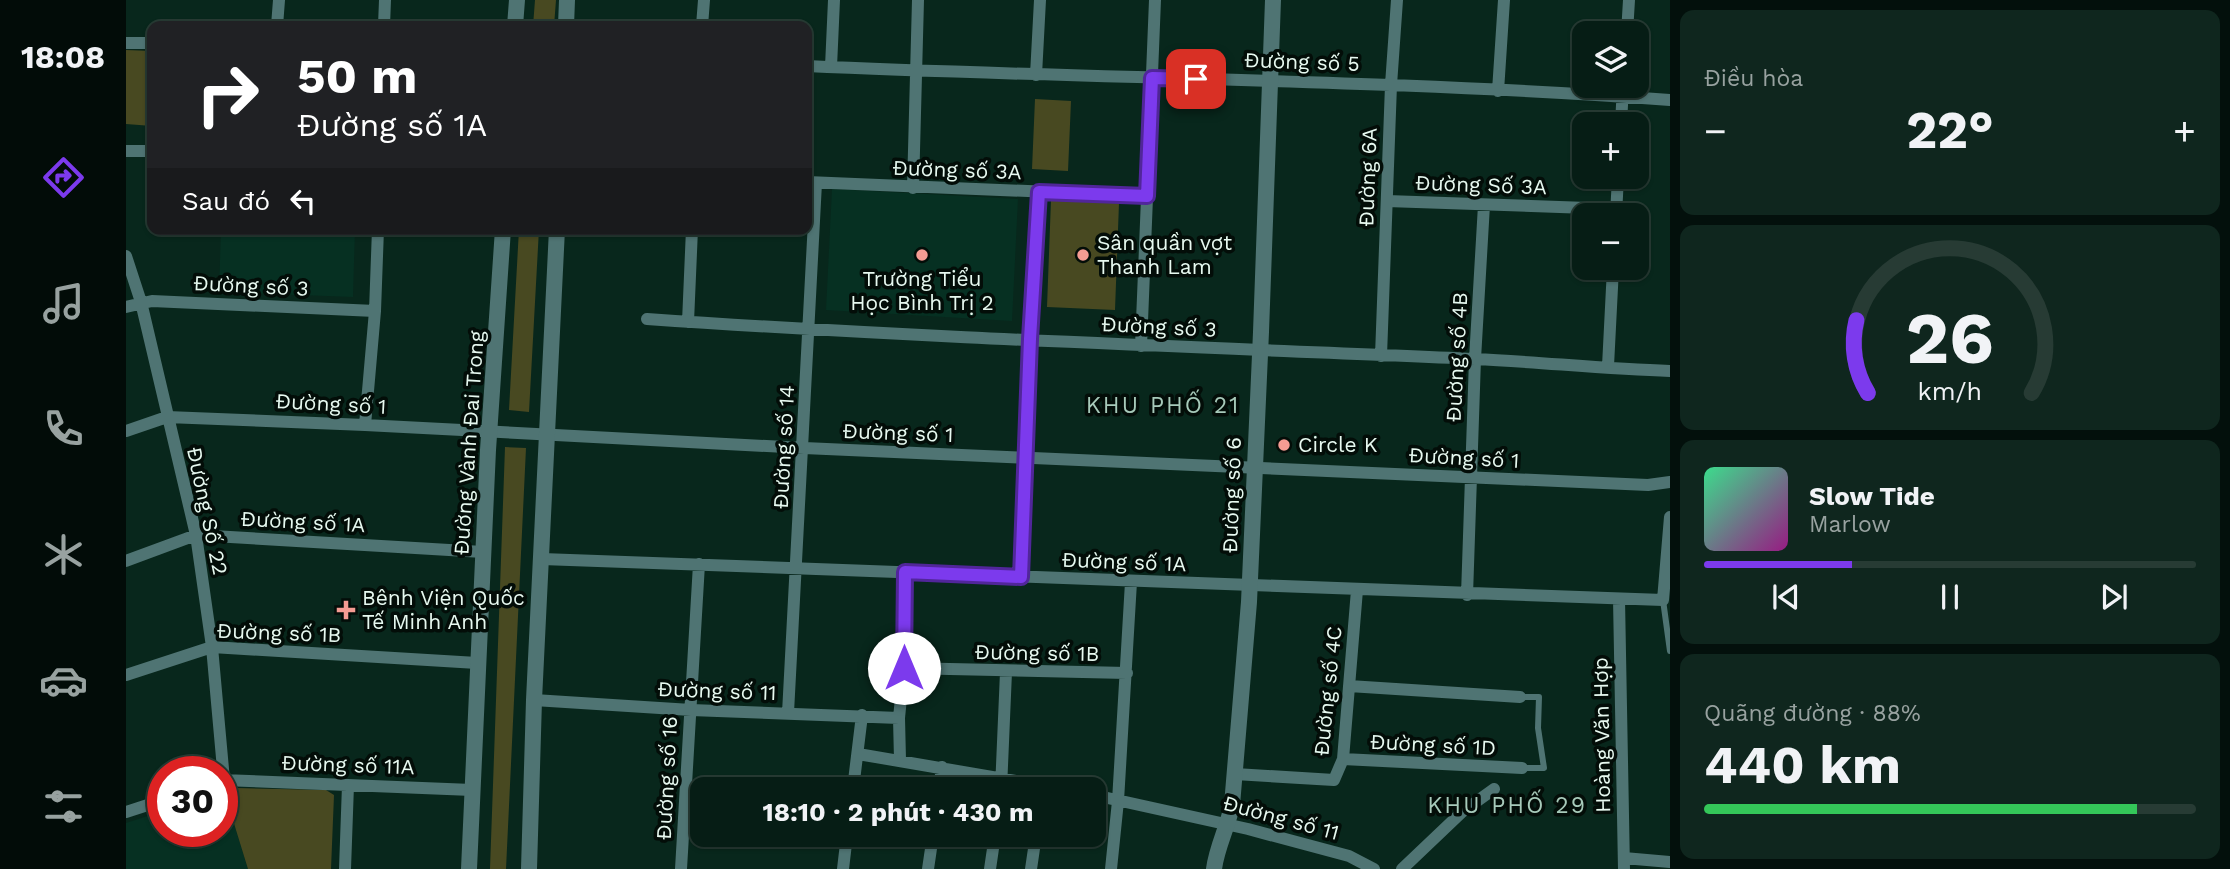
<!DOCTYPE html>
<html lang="vi">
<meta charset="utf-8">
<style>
:root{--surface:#061d15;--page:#0f261e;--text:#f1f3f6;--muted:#98a2a0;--line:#273b34;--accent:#7c3aed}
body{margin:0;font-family:"Work Sans",sans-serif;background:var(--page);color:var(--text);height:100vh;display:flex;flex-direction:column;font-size:26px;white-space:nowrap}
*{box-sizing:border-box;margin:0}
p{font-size:23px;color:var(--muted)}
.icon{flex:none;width:38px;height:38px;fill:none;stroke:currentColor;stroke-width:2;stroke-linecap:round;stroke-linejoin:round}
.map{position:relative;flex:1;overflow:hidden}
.drawer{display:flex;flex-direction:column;gap:10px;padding:10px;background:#03100c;width:560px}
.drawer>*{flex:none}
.top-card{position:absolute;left:21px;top:21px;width:665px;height:214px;border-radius:14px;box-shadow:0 2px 5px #0004,0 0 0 2px var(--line);background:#202124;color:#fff;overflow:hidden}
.controls{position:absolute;left:1446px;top:21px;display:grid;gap:14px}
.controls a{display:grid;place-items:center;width:77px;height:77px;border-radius:14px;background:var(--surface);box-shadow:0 2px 5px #0004,0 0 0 2px var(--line);font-size:35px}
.speed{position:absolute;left:21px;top:756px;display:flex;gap:14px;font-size:35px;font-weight:700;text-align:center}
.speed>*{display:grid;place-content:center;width:91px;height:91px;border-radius:50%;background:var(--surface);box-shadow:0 2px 5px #0004,0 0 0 2px var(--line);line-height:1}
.speed .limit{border:10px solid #d22;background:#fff;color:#111}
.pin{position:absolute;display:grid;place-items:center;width:60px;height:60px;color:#fff;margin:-30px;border-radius:14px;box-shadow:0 4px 10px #0006}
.me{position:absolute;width:77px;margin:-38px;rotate:0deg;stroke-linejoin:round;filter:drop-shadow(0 0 5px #0008)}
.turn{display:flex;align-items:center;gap:24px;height:147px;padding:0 35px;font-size:32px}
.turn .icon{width:91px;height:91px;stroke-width:2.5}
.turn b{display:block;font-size:49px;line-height:60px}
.then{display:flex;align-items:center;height:66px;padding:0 35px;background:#0003;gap:14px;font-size:26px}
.big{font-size:52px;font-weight:700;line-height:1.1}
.drawer .card{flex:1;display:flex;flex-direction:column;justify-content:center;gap:10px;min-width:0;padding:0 24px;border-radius:14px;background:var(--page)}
.drawer .dial{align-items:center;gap:0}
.dial svg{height:182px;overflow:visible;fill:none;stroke:var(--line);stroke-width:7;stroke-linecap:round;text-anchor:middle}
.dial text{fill:var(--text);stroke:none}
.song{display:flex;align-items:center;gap:21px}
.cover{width:84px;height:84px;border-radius:10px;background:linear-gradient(135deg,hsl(150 70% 55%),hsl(310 70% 35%))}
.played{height:7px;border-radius:4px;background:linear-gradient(90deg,var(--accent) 30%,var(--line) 30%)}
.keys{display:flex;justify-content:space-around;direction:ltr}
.heat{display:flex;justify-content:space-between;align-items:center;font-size:38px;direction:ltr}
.charge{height:10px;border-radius:5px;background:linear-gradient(90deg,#34c759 88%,var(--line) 0)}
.trip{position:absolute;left:564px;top:777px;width:416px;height:70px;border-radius:14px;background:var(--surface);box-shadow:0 2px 5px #0004,0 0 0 2px var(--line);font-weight:700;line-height:70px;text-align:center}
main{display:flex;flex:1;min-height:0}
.dock{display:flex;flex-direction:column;width:126px;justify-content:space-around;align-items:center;background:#020c08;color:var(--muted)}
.dock .icon{width:49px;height:49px}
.dock .selected{color:var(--accent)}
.dock b{font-size:32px;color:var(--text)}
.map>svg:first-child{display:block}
.built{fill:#063022}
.green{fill:#484921}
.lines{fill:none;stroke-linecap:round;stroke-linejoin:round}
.service{stroke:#4f7473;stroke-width:6}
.minor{stroke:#4f7473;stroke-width:12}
.tertiary{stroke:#4f7473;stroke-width:16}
.route-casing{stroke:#51269a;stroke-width:18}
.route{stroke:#7c3aed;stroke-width:12}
.poi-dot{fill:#f59c93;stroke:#030d08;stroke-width:2.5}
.labels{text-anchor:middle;stroke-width:7;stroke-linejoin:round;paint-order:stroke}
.street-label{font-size:21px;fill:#e7f9f0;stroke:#030d08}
.poi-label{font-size:21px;fill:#e7f9f0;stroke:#030d08;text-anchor:start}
.neighbourhood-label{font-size:23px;letter-spacing:2px;fill:#a7caba;stroke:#030d08}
</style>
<main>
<nav class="dock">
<b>18:08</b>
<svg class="icon selected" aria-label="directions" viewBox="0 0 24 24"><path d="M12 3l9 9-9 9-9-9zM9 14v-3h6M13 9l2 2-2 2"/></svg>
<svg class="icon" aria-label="music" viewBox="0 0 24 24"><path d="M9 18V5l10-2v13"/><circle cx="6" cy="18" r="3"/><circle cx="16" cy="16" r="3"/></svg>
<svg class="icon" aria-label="phone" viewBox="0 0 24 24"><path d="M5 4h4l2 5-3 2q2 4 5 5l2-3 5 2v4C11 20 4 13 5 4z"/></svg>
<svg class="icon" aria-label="climate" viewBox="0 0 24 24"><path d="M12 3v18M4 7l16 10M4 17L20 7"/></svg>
<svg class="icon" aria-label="car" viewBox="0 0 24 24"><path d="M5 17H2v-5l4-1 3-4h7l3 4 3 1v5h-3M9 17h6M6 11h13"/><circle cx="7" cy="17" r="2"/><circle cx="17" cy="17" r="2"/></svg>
<svg class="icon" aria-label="filters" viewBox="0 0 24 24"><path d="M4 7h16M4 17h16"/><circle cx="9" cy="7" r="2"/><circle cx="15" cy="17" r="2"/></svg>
</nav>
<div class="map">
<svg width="1544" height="869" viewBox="0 0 1544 869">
<rect width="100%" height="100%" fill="#08271c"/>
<!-- built -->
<path class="built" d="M706,189L892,199L886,321L700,310Z
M95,229H229L227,297L93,292Z
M98,791L122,869H0V823L37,811V831H96Z"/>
<!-- green -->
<path class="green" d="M409,0H430L428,26H407Z
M0,50L26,51V126L0,124Z
M909,99L945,101L942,171L906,169Z
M925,200L993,203L989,310L921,307Z
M393,229H413L403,412L383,410Z
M379,447L400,448L380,869H364Z
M111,788L200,790L208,795L205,869H122L98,791Z"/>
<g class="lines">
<!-- service -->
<path class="service" d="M1537,600L1544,651
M1394,697H1413L1412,728L1418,768H1396"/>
<!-- minor -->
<path class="minor" d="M151,26L153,0
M258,26L259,0
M576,26L578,0
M1501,33L1503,0
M0,43H26
M681,66C968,79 1257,79 1544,100
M705,67L708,0
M910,75L914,0
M1372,91L1378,0
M1495,124L1497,86
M0,151H26
M681,182L1021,196
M787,188L792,0
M1261,201L1490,209
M1490,215L1492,177
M0,256L15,302L70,535L86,647L98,780
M0,307L26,301L249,311
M521,319C797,338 1073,347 1349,359C1414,362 1479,369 1544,371
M562,322L566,229
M1015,346L1029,0
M1255,356L1265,85L1271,0
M1482,366L1487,268
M239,425L249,311L252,229
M0,431L41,417L239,425L678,448L1522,485L1544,482
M416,559L1537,600L1544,517
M0,561L70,535L357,552
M895,577L904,339L913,192
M1341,595L1349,359L1358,205
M1493,599L1498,869
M778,668L1001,673
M0,675L86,647L351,663
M1223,686L1394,697
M408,700L565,710L773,718
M662,713L690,183
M732,754L937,789
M1217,759L1396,768
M774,760L773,718L778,668L779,572
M1109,774L1208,780L1217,759L1231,590
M96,780L346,790
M727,789L736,715
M813,789L816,767
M875,789L880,672
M968,795L1122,829L1223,856L1248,869
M0,812L37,800
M558,824L576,825
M1498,858L1544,862
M219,869L222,785
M555,869L573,564
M717,869L721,835
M802,869L807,835
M864,869L869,835
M905,869L910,835
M985,869L992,801L1005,582
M1276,869L1336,812L1368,789"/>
<!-- tertiary -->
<path class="tertiary" d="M389,26L391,0
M440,26L441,0
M343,869L362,450L377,229
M403,869L408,700L431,229
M1088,869C1091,846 1102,827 1106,805L1123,602L1135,332L1147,0"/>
</g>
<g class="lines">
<!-- route casing -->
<g class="route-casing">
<path id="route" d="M778,668L779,572L895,577L904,339L913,192L1021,196L1026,78L1070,79"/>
</g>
<!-- route -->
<use href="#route" class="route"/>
</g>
<!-- markers -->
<g class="poi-dot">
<circle cx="796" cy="255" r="7"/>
<circle cx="957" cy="255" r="7"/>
<circle cx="1158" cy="445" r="7"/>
<path d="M216.5 599.5h7v7h7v7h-7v7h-7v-7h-7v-7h7z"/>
</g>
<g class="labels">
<!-- street labels -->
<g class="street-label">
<text transform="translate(1176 62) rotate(2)" y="7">Đường số 5</text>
<text transform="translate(831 170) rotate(2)" y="7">Đường số 3A</text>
<text transform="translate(1242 177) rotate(-88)" y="7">Đường 6A</text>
<text transform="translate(1355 185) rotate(2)" y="7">Đường Số 3A</text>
<text transform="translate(125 286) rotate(3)" y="7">Đường số 3</text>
<text transform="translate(1033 327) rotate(3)" y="7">Đường số 3</text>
<text transform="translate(1331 357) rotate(-87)" y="7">Đường số 4B</text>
<text transform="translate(205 404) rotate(3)" y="7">Đường số 1</text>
<text transform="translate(772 433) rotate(2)" y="7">Đường số 1</text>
<text transform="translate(343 443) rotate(-86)" y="7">Đường Vành Đai Trong</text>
<text transform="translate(658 447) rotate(-87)" y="7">Đường số 14</text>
<text transform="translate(1338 458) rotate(3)" y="7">Đường số 1</text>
<text transform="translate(1106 495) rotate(-88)" y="7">Đường số 6</text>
<text transform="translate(81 511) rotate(78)" y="7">Đường Số 22</text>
<text transform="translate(177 522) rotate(3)" y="7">Đường số 1A</text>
<text transform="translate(998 562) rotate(2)" y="7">Đường số 1A</text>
<text transform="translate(153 633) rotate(2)" y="7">Đường số 1B</text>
<text transform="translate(911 653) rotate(1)" y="7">Đường số 1B</text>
<text transform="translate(591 691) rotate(2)" y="7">Đường số 11</text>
<text transform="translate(1202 691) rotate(-84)" y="7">Đường số 4C</text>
<text transform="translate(1476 735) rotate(-91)" y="7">Hoàng Văn Hợp</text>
<text transform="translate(1307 745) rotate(3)" y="7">Đường số 1D</text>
<text transform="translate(222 765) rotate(2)" y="7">Đường số 11A</text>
<text transform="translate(541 778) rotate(-87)" y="7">Đường số 16</text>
<text transform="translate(1155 818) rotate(15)" y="7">Đường số 11</text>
</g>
<!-- poi labels -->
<g class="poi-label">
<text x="971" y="250">Sân quần vợt<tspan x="971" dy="24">Thanh Lam</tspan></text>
<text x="796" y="286" text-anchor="middle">Trường Tiểu<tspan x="796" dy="24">Học Bình Trị 2</tspan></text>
<text x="1172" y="452">Circle K</text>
<text x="236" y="605">Bệnh Viện Quốc<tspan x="236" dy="24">Tế Minh Anh</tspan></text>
</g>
<!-- neighbourhood labels -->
<g class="neighbourhood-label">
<text x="1037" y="413">KHU PHỐ 21</text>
<text x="1381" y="813">KHU PHỐ 29</text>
</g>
</g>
</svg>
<div class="controls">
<a><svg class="icon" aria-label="layers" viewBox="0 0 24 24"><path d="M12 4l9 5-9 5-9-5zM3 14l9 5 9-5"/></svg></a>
<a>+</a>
<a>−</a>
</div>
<div class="speed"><div class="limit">30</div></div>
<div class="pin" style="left:1070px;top:79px;background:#d93025"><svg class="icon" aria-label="arrive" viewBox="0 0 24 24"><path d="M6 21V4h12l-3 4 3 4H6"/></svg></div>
<svg class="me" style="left:778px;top:668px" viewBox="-20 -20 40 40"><circle r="19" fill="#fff"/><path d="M0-13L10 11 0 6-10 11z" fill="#7c3aed"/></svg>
<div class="trip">18:10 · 2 phút · 430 m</div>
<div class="top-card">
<div class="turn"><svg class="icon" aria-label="right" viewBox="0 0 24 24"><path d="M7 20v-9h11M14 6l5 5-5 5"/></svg><div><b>50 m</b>Đường số 1A</div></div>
<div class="then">Sau đó<svg class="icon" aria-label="left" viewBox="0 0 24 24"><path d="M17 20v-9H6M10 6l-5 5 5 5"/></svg></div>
</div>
</div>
<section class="drawer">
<div class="card"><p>Điều hòa</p>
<div class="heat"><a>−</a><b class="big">22°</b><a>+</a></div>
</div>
<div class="card dial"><svg viewBox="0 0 100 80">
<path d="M14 69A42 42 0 1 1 86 69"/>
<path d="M14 69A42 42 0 0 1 9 37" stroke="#7c3aed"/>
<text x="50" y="56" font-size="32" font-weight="700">26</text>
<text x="50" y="72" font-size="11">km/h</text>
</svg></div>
<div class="card">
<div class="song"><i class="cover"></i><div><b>Slow Tide</b><p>Marlow</p></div></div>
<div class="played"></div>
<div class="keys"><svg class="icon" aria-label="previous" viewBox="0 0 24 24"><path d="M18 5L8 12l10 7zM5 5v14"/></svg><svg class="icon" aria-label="pause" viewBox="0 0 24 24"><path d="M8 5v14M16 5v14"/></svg><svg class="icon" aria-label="next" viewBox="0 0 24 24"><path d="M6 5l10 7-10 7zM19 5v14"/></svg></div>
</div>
<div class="card"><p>Quãng đường · 88%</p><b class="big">440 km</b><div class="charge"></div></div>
</section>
</main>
